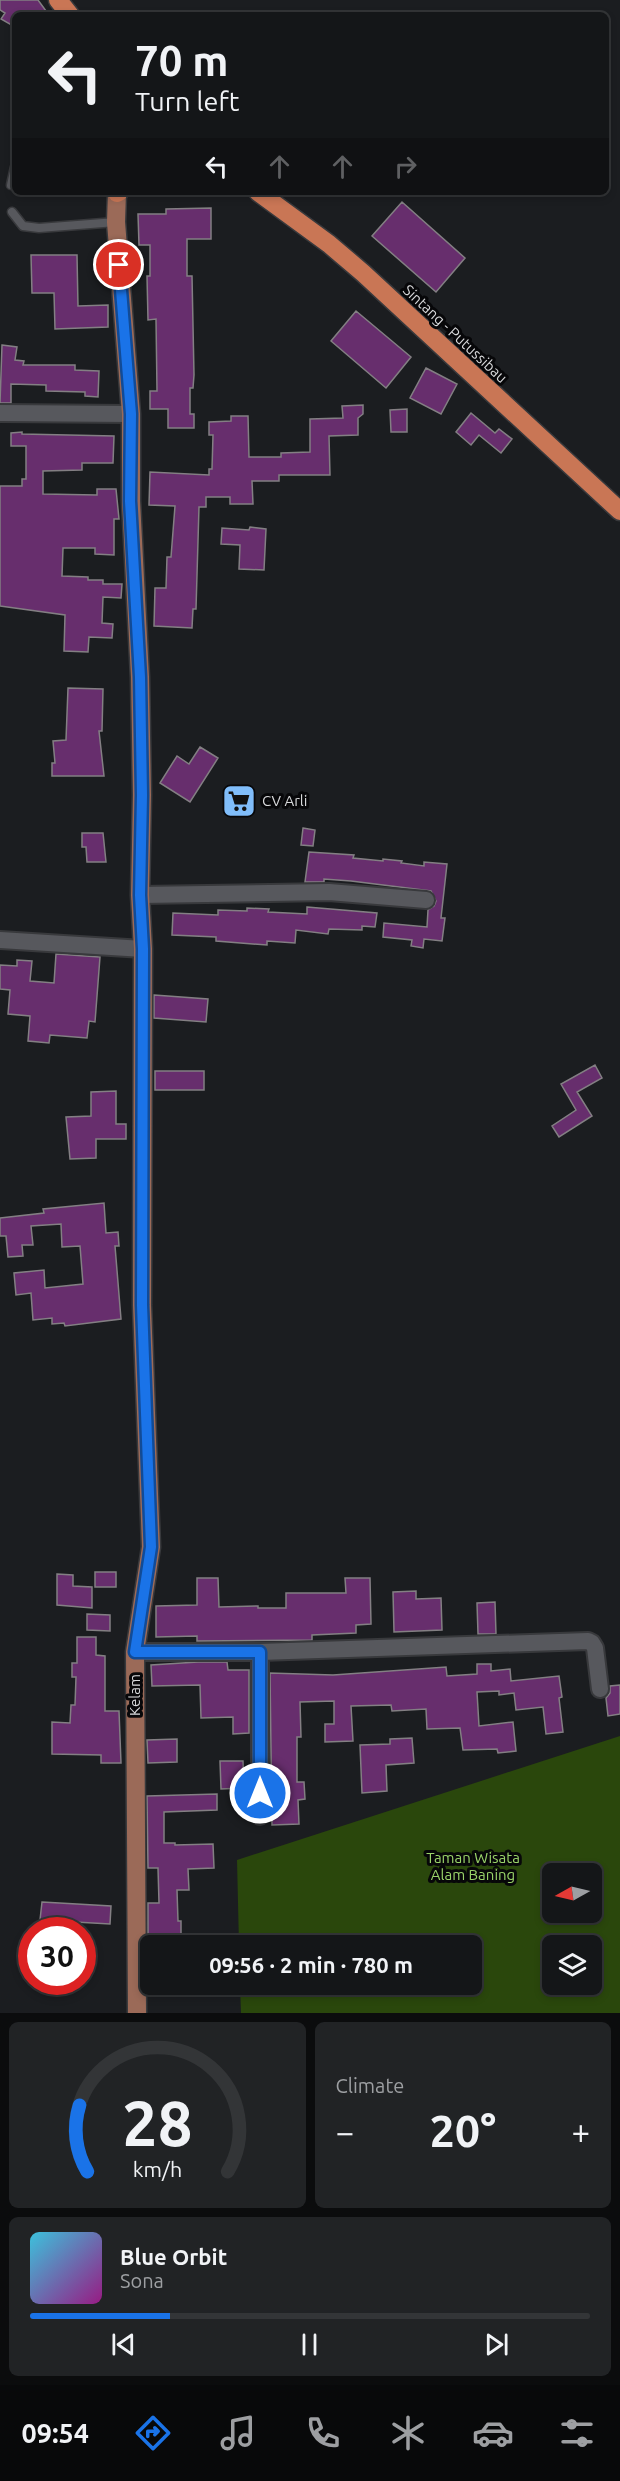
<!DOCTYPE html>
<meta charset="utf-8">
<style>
:root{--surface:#141618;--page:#212325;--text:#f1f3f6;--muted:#9d9fa2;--line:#333537;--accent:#1a73e8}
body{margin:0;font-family:Ubuntu,sans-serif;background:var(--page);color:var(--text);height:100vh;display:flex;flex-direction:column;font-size:22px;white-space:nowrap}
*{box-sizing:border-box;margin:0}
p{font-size:20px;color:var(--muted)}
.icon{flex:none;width:33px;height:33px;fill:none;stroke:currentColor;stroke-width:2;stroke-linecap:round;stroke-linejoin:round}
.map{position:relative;height:2013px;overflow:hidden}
.drawer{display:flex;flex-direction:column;gap:9px;padding:9px;background:#0b0c0d;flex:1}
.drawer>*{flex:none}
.banner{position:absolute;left:12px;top:12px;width:597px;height:183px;border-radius:9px;box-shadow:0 3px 9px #0003,0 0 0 2px var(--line);background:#141618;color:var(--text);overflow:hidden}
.needle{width:39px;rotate:262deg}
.buttons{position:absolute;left:542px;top:1863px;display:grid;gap:12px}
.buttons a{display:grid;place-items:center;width:60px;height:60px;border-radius:9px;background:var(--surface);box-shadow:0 3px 9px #0003,0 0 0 2px var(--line);font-size:30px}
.speed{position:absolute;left:18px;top:1917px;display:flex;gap:12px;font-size:30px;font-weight:700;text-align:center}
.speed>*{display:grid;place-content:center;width:78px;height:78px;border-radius:50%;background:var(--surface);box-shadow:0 3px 9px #0003,0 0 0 2px var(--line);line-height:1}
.speed .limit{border:9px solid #d22;background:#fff;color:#111}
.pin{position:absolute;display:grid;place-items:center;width:51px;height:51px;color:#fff;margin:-26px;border:3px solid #fff;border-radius:50%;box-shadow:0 2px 6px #0007}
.me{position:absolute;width:66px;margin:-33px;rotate:0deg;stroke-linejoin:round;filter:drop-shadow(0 0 4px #0008)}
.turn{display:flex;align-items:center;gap:21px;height:126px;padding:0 24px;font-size:27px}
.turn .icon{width:78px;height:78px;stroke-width:2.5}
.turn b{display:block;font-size:42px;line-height:51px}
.lanes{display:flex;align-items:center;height:57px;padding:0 24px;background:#0003;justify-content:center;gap:30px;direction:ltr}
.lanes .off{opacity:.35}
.big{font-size:45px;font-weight:700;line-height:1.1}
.drawer .widget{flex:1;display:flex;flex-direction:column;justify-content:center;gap:9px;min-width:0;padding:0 21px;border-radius:9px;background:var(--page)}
.drawer .dial{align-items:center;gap:0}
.dial svg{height:156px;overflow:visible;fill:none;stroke:var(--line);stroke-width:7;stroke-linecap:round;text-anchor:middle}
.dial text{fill:var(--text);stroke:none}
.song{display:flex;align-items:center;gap:18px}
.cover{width:72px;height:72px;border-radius:9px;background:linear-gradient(135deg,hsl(190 70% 55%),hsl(310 70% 35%))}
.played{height:6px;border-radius:3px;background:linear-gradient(90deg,var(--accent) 25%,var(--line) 25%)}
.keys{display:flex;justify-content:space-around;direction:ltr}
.heat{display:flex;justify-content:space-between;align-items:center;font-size:33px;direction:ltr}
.drawer .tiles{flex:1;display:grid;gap:9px;grid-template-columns:1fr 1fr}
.widget:last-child{grid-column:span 2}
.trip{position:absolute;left:140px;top:1935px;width:342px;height:60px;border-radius:9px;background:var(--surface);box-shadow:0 3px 9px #0003,0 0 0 2px var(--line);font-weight:700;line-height:60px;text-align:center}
.tabs{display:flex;height:96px;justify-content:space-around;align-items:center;background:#08090a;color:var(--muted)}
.tabs .icon{width:42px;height:42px}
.tabs .on{color:var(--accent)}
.tabs b{font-size:27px;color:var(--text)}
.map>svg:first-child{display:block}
.green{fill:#2a470c;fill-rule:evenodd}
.building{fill:#672e6d;stroke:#837f83;stroke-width:1.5}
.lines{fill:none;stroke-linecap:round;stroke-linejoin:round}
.lane-casing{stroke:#38393c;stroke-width:11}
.street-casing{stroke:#38393c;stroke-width:20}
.primary-casing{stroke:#38393c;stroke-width:21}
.highway-casing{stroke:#38393c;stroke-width:21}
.lane{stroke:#57585d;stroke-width:8}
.street{stroke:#57585d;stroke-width:16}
.primary{stroke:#9b6a58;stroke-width:18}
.highway{stroke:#c97655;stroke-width:18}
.route-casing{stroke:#114b97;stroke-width:15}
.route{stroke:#1a73e8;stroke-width:10}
.labels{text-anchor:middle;stroke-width:6;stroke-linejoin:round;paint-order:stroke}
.street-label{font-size:15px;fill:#d8d9db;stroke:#070709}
.poi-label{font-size:15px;fill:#d8d9db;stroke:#070709;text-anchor:start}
.park-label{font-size:15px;fill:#9ad46a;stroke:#070709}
</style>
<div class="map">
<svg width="620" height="2013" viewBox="0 0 620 2013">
<rect width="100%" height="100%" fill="#1b1d20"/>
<!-- green -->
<path class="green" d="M620,1736V2013H241L240,1985L471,1984V1946L239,1945L237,1860ZM552,1874H591V1912H552ZM552,1946H591V1984H552Z"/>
<!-- building -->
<path class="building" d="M0,0H38L49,15H15V27L1,19L5,13L0,10Z
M402,202L465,258L436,292L372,236Z
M211,208V239H187V276H192L194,375L193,388H190V414H194V428H168V409H150V391H157L156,319L148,320L147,276H150V245H139L138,214H166V209Z
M31,255H77L78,306L108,305V327L55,329L54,293H32Z
M356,311L411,357L386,388L331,341Z
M2,345L17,347L15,360L24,361L23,365H75V370L99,371L98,397L85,396V392L46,391V385L11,384V403H0Z
M426,368L457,384L441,414L410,398Z
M363,405V414L358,418V435L329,436L330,475H279V481H252L253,504H230V497H206V507H199L196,609H193L192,628L154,626L155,588H166L167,557H171L175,506L149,505L150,472L209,475V469H212L213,435H209V422L231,421V416H248L249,457H281V453L310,452V419L343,418L342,406Z
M407,409V432H391L390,410Z
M471,413L495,433L499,429L512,439L501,453L479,435L471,445L456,432Z
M22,432V434L114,436L113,463H82V470L43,471V494L97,495V489H116L119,519H114V555L95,554V548H63L62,576L88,577V580H103V584H122L121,598L103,597L102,623L113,624L112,638L89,637L88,652L64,651L65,615L0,606V486H22V479H26V446H11V433Z
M250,527L266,529L264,570L239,569L240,545L221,544L222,528L249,530Z
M68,688L103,689L102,731H99L104,776H52V763H55L53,741L66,740Z
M200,747L218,758L190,802L160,783L177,756L189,764Z
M303,828L315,830L313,846L301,845Z
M82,833H103L106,862H87L86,847H82Z
M309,852L354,855L353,858L383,861V859L402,861L401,863L424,866V862L447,864L441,918H445L442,941L424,939L423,948L411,946L412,940L383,937L384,923L427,927L428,910L434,906L436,901L431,891L351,881L324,879V882H305Z
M307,907L377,913L375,927L362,926V930L329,929L328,934L296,930L295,943L267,941V945L216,941V937L172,935L173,913L218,915V910L247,911V908L269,909L268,912L307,914Z
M56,954L100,957L95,1022L89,1021L87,1038L50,1035L49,1043L28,1041L30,1016L8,1014L10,990L0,989V965L17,966V960L32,961L30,981L54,983Z
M154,995L208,999L206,1022L154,1018Z
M595,1065L602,1078L577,1092L592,1116L559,1137L552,1126L576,1110L561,1084Z
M155,1071H204V1090H155Z
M116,1091V1124H126V1139H96V1158L70,1159L66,1117L91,1116V1092Z
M104,1203L106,1233L118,1232L119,1246H115L121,1319L65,1326L64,1323L52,1324V1318L33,1320L31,1293L16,1295L14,1273L44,1270L45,1288L83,1284L80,1246L62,1247L61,1224L31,1226L33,1245H22L23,1256L8,1257L6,1236H0V1218L44,1213L43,1209Z
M95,1572H116V1587H95Z
M57,1574L73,1575V1586L92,1587V1608L57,1605Z
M197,1578H218L219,1607L258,1606V1608H286V1593H346L345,1578H370L371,1624L356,1625V1633L312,1635V1640L197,1641V1636L156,1637V1606L197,1605Z
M416,1591V1599L441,1598L442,1630L394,1632L393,1592Z
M495,1602L496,1634H478L477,1603Z
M87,1614L110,1615V1631L87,1630Z
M77,1637H96V1655L105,1656V1711H119L121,1763H101V1755L52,1754V1722L70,1723L71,1705H75L76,1677H72V1663H77Z
M198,1662H227L228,1670H249V1733L233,1734V1717L201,1718L200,1685L152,1686L151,1665Z
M477,1664H491V1671L510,1669L511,1681L559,1676L562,1697L559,1698L563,1732L546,1734L543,1707L516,1710L514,1693L499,1695V1691L477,1692L479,1726L513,1722L516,1751L498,1753L497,1749L463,1750L460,1728L427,1729L426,1709L392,1711L391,1705L351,1706L353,1741L325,1742V1724H334V1701L300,1702L301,1737H297V1782H304L305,1799L298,1800L299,1824L272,1825L270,1673L333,1675L446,1667L447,1676L477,1674Z
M620,1685V1714L608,1716L606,1698L610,1693V1686Z
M412,1738L414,1763L386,1765L387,1791L362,1793L360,1745L390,1744V1739Z
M177,1739V1762L148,1763L147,1740Z
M220,1761H243L244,1788L221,1789Z
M217,1794V1810L164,1812V1843H175V1845L213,1844L214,1868L188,1869L189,1890H177L178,1921H181V1940L148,1941V1903H159L158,1868H148L147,1796Z
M42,1902L111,1906L110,1924L40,1920Z"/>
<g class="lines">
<!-- lane casing -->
<g class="lane-casing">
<path id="lane" d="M11,185L15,167
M12,212L23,226L39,228L116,222"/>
</g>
<!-- street casing -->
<g class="street-casing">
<path id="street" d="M0,413L131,414
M140,895L329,892L426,900
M0,940L143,949
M135,1652H260L588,1641L592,1643L595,1648L600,1689
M260,1652V1816"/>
</g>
<!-- primary casing -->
<g class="primary-casing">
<path id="primary" d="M117,192L116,222L131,414V501L140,677L142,795L140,895L143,949L142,1305L151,1547L135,1652L137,2013"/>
</g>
<!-- highway casing -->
<g class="highway-casing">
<path id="highway" d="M58,0L70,15
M258,192L329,244L363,273L620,511
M117,193L119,192"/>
</g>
<!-- lane -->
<use href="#lane" class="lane"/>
<!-- street -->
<use href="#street" class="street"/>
<!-- primary -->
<use href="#primary" class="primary"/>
<!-- highway -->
<use href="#highway" class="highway"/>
</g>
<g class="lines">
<!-- route casing -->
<g class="route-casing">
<path id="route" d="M119,265L131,414L130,501L140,677L142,795L140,895L143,949L142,1305L151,1547L135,1652H260V1793"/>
</g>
<!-- route -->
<use href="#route" class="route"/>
</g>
<!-- icons -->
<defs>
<g id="supermarket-square" transform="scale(1.725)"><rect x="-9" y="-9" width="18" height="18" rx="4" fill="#80bdfa" stroke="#070709"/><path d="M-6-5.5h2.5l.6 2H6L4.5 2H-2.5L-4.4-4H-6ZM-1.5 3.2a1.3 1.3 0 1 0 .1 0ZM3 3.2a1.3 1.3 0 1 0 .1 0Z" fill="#111"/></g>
</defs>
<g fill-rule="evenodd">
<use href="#supermarket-square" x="239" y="801"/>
</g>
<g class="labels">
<!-- street labels -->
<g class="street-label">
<text transform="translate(455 334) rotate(43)" y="5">Sintang - Putussibau</text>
<text transform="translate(135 1695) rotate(-90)" y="5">Kelam</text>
</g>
<!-- poi labels -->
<g class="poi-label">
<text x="262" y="806">CV Arli</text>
</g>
<!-- park labels -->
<g class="park-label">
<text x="473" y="1863">Taman Wisata<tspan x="473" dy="17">Alam Baning</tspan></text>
</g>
</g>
</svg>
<div class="buttons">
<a><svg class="needle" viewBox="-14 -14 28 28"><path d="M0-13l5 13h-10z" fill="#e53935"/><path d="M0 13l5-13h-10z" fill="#9d9fa2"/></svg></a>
<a><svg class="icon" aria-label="layers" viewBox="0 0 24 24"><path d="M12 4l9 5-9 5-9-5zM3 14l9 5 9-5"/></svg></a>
</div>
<div class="speed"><div class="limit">30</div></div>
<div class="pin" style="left:119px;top:265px;background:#d93025"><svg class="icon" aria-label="arrive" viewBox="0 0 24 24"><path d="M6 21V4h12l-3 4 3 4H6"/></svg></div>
<svg class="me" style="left:260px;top:1793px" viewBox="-20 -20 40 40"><circle r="17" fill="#1a73e8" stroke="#fff" stroke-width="3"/><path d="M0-11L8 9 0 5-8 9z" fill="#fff"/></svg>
<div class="trip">09:56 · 2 min · 780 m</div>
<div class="banner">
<div class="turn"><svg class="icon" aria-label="left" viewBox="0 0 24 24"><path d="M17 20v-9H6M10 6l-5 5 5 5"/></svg><div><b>70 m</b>Turn left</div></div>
<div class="lanes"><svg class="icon" aria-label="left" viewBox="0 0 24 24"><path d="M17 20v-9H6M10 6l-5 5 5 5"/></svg><svg class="icon off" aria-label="ahead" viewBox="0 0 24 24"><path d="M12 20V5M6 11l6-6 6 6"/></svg><svg class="icon off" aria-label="ahead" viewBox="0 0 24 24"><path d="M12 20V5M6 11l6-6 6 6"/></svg><svg class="icon off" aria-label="right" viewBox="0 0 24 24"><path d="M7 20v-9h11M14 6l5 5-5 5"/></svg></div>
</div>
</div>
<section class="drawer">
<div class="tiles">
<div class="widget dial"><svg viewBox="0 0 100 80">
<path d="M14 69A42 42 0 1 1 86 69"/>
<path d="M14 69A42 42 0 0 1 10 35" stroke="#1a73e8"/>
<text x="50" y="56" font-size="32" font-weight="700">28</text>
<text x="50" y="72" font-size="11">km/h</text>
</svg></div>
<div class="widget"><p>Climate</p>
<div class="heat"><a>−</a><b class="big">20°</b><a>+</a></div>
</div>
<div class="widget">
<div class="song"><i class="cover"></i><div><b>Blue Orbit</b><p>Sona</p></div></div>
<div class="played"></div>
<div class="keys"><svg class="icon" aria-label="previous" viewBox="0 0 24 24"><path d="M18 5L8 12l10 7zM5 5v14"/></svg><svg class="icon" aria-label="pause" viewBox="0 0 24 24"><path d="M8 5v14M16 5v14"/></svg><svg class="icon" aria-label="next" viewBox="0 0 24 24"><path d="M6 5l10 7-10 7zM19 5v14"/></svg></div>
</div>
</div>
</section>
<nav class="tabs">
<b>09:54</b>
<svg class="icon on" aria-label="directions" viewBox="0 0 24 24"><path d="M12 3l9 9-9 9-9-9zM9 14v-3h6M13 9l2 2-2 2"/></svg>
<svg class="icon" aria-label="music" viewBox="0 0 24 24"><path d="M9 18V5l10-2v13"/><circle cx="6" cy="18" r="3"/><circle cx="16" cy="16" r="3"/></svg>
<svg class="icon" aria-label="phone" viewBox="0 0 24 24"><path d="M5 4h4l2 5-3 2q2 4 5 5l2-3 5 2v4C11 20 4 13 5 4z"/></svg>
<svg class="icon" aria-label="climate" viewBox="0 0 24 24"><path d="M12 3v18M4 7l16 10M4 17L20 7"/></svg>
<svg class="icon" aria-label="car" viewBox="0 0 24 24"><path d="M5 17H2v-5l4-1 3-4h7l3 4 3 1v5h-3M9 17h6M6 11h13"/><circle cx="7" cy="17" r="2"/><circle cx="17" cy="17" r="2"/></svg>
<svg class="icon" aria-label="filters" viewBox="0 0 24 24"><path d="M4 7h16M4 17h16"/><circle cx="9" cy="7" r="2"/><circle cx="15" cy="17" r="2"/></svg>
</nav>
